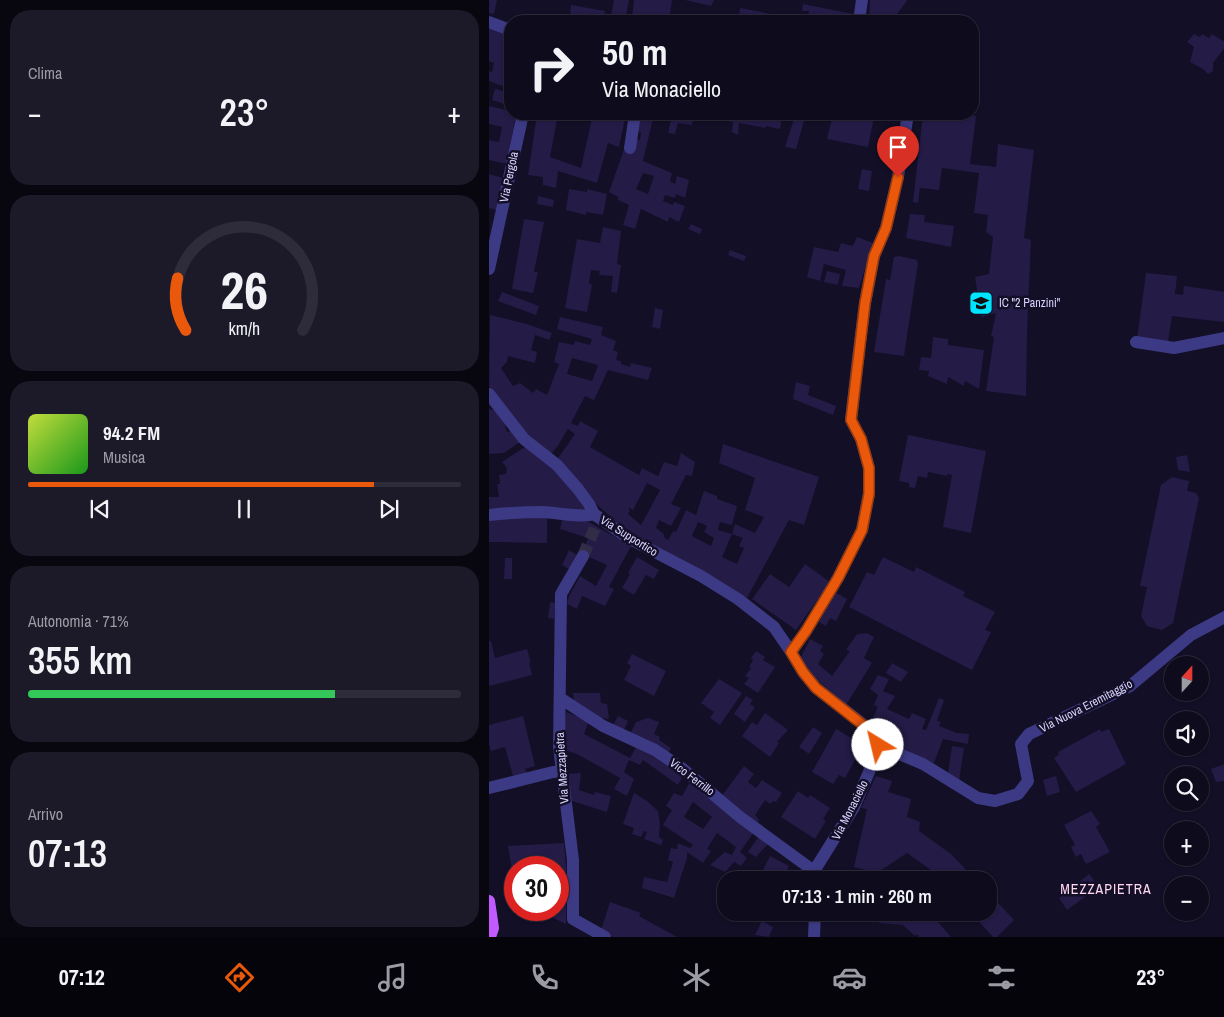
<!DOCTYPE html>
<html lang="it">
<meta charset="utf-8">
<style>
:root{--surface:#0e0b1c;--page:#1c1929;--text:#f1f3f6;--muted:#9b9ba3;--line:#2e2b3b;--accent:#ea580c}
body{margin:0;font-family:"Archivo Narrow",sans-serif;background:var(--page);color:var(--text);height:100vh;display:flex;flex-direction:column;font-size:19px;white-space:nowrap}
*{box-sizing:border-box;margin:0}
p{font-size:16px;color:var(--muted)}
.icon{flex:none;width:28px;height:28px;fill:none;stroke:currentColor;stroke-width:2;stroke-linecap:round;stroke-linejoin:round}
.map{position:relative;flex:1;overflow:hidden}
.side{display:flex;flex-direction:column;gap:10px;padding:10px;background:#08060f;width:489px}
.side>*{flex:none}
.top-card{position:absolute;left:15px;top:15px;width:475px;height:105px;border-radius:20px;box-shadow:0 1px 4px #0004,0 0 0 1px var(--line);background:#0e0b1c;color:var(--text);overflow:hidden}
.needle{width:32px;rotate:21deg}
.tools{position:absolute;left:675px;top:656px;display:grid;gap:10px}
.tools a{display:grid;place-items:center;width:45px;height:45px;border-radius:50%;background:var(--surface);box-shadow:0 1px 4px #0004,0 0 0 1px var(--line);font-size:25px}
.speed{position:absolute;left:15px;top:856px;display:flex;gap:10px;font-size:25px;font-weight:700;text-align:center}
.speed>*{display:grid;place-content:center;width:65px;height:65px;border-radius:50%;background:var(--surface);box-shadow:0 1px 4px #0004,0 0 0 1px var(--line);line-height:1}
.speed .limit{border:8px solid #d22;background:#fff;color:#111}
.pin{position:absolute;display:grid;place-items:center;width:42px;height:42px;color:#fff;margin:-51px -21px;border-radius:50% 50% 50% 0;rotate:-45deg;box-shadow:0 0 5px #0007}
.pin .icon{rotate:45deg}
.me{position:absolute;width:55px;margin:-28px;rotate:324deg;stroke-linejoin:round;filter:drop-shadow(0 0 4px #0008)}
.turn{display:flex;align-items:center;gap:18px;height:105px;padding:0 15px;font-size:22px}
.turn .icon{width:65px;height:65px;stroke-width:2.5}
.turn b{display:block;font-size:35px;line-height:42px}
.big{font-size:38px;font-weight:600;line-height:1.1}
.side .tile{flex:1;display:flex;flex-direction:column;justify-content:center;gap:8px;min-width:0;padding:0 18px;border-radius:20px;background:var(--page)}
.side .dial{align-items:center;gap:0}
.dial svg{height:130px;overflow:visible;fill:none;stroke:var(--line);stroke-width:7;stroke-linecap:round;text-anchor:middle}
.dial text{fill:var(--text);stroke:none}
.song{display:flex;align-items:center;gap:15px}
.cover{width:60px;height:60px;border-radius:8px;background:linear-gradient(135deg,hsl(70 70% 55%),hsl(120 70% 35%))}
.played{height:5px;border-radius:2px;background:linear-gradient(90deg,var(--accent) 80%,var(--line) 80%)}
.keys{display:flex;justify-content:space-around;direction:ltr}
.heat{display:flex;justify-content:space-between;align-items:center;font-size:28px;direction:ltr}
.charge{height:8px;border-radius:4px;background:linear-gradient(90deg,#34c759 71%,var(--line) 0)}
.trip{position:absolute;left:228px;top:871px;width:280px;height:50px;border-radius:20px;background:var(--surface);box-shadow:0 1px 4px #0004,0 0 0 1px var(--line);font-weight:600;line-height:50px;text-align:center}
.tab-bar{display:flex;height:80px;justify-content:space-around;align-items:center;background:#06040b;color:var(--muted)}
.tab-bar .icon{width:35px;height:35px}
.tab-bar .on{color:var(--accent)}
.tab-bar b{font-size:22px;color:var(--text)}
main{display:flex;flex:1;min-height:0}
.map>svg:first-child{display:block}
.building{fill:#241b47;fill-rule:evenodd}
.lines{fill:none;stroke-linecap:round;stroke-linejoin:round}
.minor-tunnel{stroke:#312d47;stroke-width:12;stroke-dasharray:12 6;stroke-linecap:butt}
.minor{stroke:#3d3a85;stroke-width:12}
.major{stroke:#c25bff;stroke-width:12}
.route-casing{stroke:#983908;stroke-width:12}
.route{stroke:#ea580c;stroke-width:9}
.labels{text-anchor:middle;stroke-width:5;stroke-linejoin:round;paint-order:stroke}
.street-label{font-size:12px;fill:#d9d4ff;stroke:#130f26}
.poi-label{font-size:12px;fill:#d9d4ff;stroke:#130f26;text-anchor:start}
.neighbourhood-label{font-size:14px;letter-spacing:1px;fill:#ffd6f0;stroke:#130f26}
</style>
<main>
<section class="side">
<div class="tile"><p>Clima</p>
<div class="heat"><a>−</a><b class="big">23°</b><a>+</a></div>
</div>
<div class="tile dial"><svg viewBox="0 0 100 80">
<path d="M14 69A42 42 0 1 1 86 69"/>
<path d="M14 69A42 42 0 0 1 9 37" stroke="#ea580c"/>
<text x="50" y="56" font-size="32" font-weight="700">26</text>
<text x="50" y="72" font-size="11">km/h</text>
</svg></div>
<div class="tile">
<div class="song"><i class="cover"></i><div><b>94.2 FM</b><p>Musica</p></div></div>
<div class="played"></div>
<div class="keys"><svg class="icon" aria-label="previous" viewBox="0 0 24 24"><path d="M18 5L8 12l10 7zM5 5v14"/></svg><svg class="icon" aria-label="pause" viewBox="0 0 24 24"><path d="M8 5v14M16 5v14"/></svg><svg class="icon" aria-label="next" viewBox="0 0 24 24"><path d="M6 5l10 7-10 7zM19 5v14"/></svg></div>
</div>
<div class="tile"><p>Autonomia · 71%</p><b class="big">355 km</b><div class="charge"></div></div>
<div class="tile"><p>Arrivo</p><b class="big">07:13</b></div>
</section>
<div class="map">
<svg width="736" height="937" viewBox="0 0 736 937">
<rect width="100%" height="100%" fill="#130f26"/>
<!-- building -->
<path class="building" d="M0,0H8L5,14L0,13Z
M125,0H140L136,21H121Z
M145,0H183L180,21H147V19L143,18Z
M196,0H225L222,6Z
M381,0H417L418,1L408,14V19L417,20V21H380Z
M314,4L364,14V21H314V16L319,17L320,11H313Z
M82,5L116,11L115,21L81,17Z
M251,8L277,13L305,21H249Z
M196,14L233,20V21H195Z
M0,28L21,35V41L16,57L21,58V89L0,81V71L3,72L5,63L0,61Z
M705,34L711,37L713,34L720,38L723,34L736,42V47L724,63V71L719,74L714,69L701,62L705,47L698,42Z
M6,89L21,93V114H27L18,164L0,160V140L10,142L13,127L0,124V106L17,110L18,105L3,100Z
M48,114H69L61,157L92,168L104,114H137L130,147L119,143L108,183L69,171L67,188L54,185V177L39,175Z
M143,114H165L154,161L183,173L181,181L186,184L188,176L200,180L196,198L187,194L186,198L176,195L174,201L184,205L185,202L196,206L190,222L180,217L179,222L152,209L146,229L134,225L140,205L129,200V197L120,192L139,138L151,140L152,132L140,130ZM154,173L165,176L159,194L147,189Z
M180,114H223L222,119L204,116L203,125L189,123L186,134L179,133L182,120L179,119Z
M234,114H307L306,117L293,115L291,129L277,126L276,128L250,123L249,135L243,132L244,122L233,120Z
M344,114H369L385,117L379,147L338,139Z
M434,114H477L487,116L481,164L507,167L509,144L545,150L535,238L542,240L538,333L537,396L497,391L505,337L502,336L507,313L492,317L486,277L500,274L504,237L497,232L499,215L485,213L490,173L453,168L450,190L431,188L429,203L424,202Z
M305,119L315,121L307,149L296,147Z
M373,169L383,171L380,191L369,189Z
M0,174L14,178L7,210L0,208Z
M80,189L98,192V189L118,194L114,215L97,212V215L77,210Z
M49,196L65,200L64,207L48,204Z
M421,214L436,215L435,222L465,226L462,247L417,238Z
M35,219L55,222L45,272H49L44,293L23,289Z
M202,224L213,229L211,234L199,229Z
M114,227L132,231L128,264L132,265L128,293L122,292L124,276L110,275L111,271L102,270L100,283L103,285L98,312L76,308L88,239L111,243Z
M368,237L384,243L370,288L353,286L357,270L335,264L331,281L318,277L325,247L349,252L352,243L364,246Z
M241,250L257,256L255,261L239,255Z
M410,256L428,260L429,263L415,356L385,352L397,279L401,280L405,257Z
M338,271L351,274L349,285L335,282Z
M657,273L688,276L686,294L694,295L695,286L736,292V322L683,316L679,342L648,339Z
M13,292L50,306L47,315L9,301Z
M166,308L174,310L171,329L163,327Z
M1,315L38,324L63,333L60,340L46,335L42,350L48,352L46,363L19,356L18,362L12,368L24,386L31,383L44,393L47,389L58,395L70,364L65,362L70,342L85,345L86,341L101,345L103,339L68,329L71,317L114,327L112,335L127,341L124,350L129,352L127,360L132,361V364L141,367L142,363L163,368L159,380L119,370L105,400L96,396L82,423L89,426L91,421L109,431L101,447L150,475L153,468L169,476L175,462L188,466L192,453L206,462L203,476L197,475L182,504L192,508L182,526L170,520L167,528L175,534V537L179,540L184,531L187,532L197,510L207,515L215,491L228,496V499L248,506L243,525L231,522L229,530L243,534L246,524L266,533L275,517L256,510L266,478L230,463L234,444L330,477L315,525L300,520L258,598L142,535L105,502L67,461L86,434L79,429L68,447L61,455L30,426L16,411L0,386ZM83,358L109,365L103,381L78,374ZM158,483L171,490L152,525L139,514L141,510L139,507L144,510ZM209,522L218,526L215,532L225,538L222,546L203,536ZM243,534L254,538L250,546L255,548L248,564L233,557Z
M444,337L459,339V345L495,350L490,389L476,381L475,386L459,377L458,384L439,376L440,371L430,370L432,357L442,358Z
M307,382L321,386L319,395L347,406L344,415L304,399Z
M0,409L8,410L15,421L18,432L22,431L32,441L15,453L0,454Z
M419,435L497,451L482,533L454,527L463,475L458,474V476L439,472L438,478L429,476L426,488L420,487V483L410,481Z
M36,447L80,482L97,504L95,512H0V497H10L8,484H11L10,475L17,474L18,468L13,462Z
M698,455L701,472L689,470L687,457Z
M683,477L700,481L698,491L707,493L710,498L684,623L673,630L658,626L652,616L658,587L651,586L672,485Z
M58,516V543L0,542V519Z
M74,517L98,521L142,546L120,587L125,589L116,606L93,596L88,609L78,604L80,596L91,576L107,586L118,565L93,554L99,538L71,529Z
M80,550L88,555L80,569L73,565Z
M148,557L170,570L165,579L157,575L145,595L133,588L141,574L139,573Z
M394,557L425,572L427,567L476,592L474,596L506,612L496,630L502,632L483,670L360,607L378,572L385,575Z
M16,558H23V579H15Z
M316,564L341,582L307,630L263,599L281,574L300,587Z
M346,592L358,599L347,621L341,618L337,626L330,622Z
M61,602L66,603L65,619L59,618Z
M378,633L385,637L375,658L383,663L357,705L309,663L321,639L334,646L331,651L335,654L329,664L343,676L361,651L357,650L368,634Z
M0,641H2L6,658L38,649L42,663L40,662L43,675L0,686Z
M267,651L276,657L274,660L286,667L269,693L255,684L260,678L256,676L262,668L260,667L264,660L262,658Z
M143,654L177,671L165,696L135,680L142,666L138,663Z
M403,663L419,672L412,682L397,673Z
M389,675L400,679L394,691L406,696L398,709L420,719L423,713L437,719L433,729L437,730L450,698L455,700L448,721L452,722L450,726L468,733L480,734L479,744L454,739L445,763L398,742L387,734L390,726L382,722L389,707L385,705L389,695L381,689Z
M230,679L253,693L231,725L221,718L225,712L212,703Z
M84,693H111L112,703L118,704L120,719L111,718L86,708Z
M257,696L264,700L261,704L266,707L256,722L245,714Z
M77,712L100,721L95,734L141,758L149,744L194,776L189,785L154,760L151,765L140,760L135,772L145,779L138,796L125,789L131,778L88,754L72,749Z
M276,713L299,730L288,742L290,743L281,757L253,736L263,722L268,725Z
M34,716L46,766L36,769L38,773L24,776L16,747L2,751L0,744V725Z
M129,716L139,721L134,732L123,727Z
M159,718L170,722L165,734L171,737L170,740L182,748L178,755L141,734L147,722Z
M324,727L333,733L320,754L310,747Z
M347,729L369,742L362,753L368,756L356,778L350,775L344,784L323,772Z
M611,729L612,732L620,729L637,764L587,792L565,758L570,754L569,752Z
M463,746L475,748L470,781L459,774Z
M736,764V781L727,782L722,769Z
M255,766L265,774L259,782L267,788L273,780L293,793L287,802L284,801L281,804L276,800L266,815L270,820L267,825L232,797Z
M92,773L90,790L105,795L106,792L122,796L118,812L80,800L78,774Z
M387,776L403,781L399,792L422,799L418,817L431,822L430,831L462,854L487,880H451L442,870L418,853L388,873L365,867L378,809L372,808Z
M567,776L571,792L558,796L554,780Z
M201,782L265,832L251,852L258,858L252,866L245,862L236,872L221,865L236,852L243,855L247,847L228,833L218,849L222,851L214,863L198,852V858L185,898L153,888L155,877L178,882L184,862L179,860L182,848L188,849L189,843L201,848L204,845L174,825L183,810L177,806L185,793L193,796ZM204,802L223,817L214,829L195,817Z
M309,791L319,798L321,795L341,808L334,819L337,821L326,839L292,817Z
M145,793L158,801L169,811L171,824L170,837L174,840L172,845L155,839L158,832L155,831L152,837L143,834L145,828L134,824Z
M602,811L611,824L607,827L621,852L597,864L592,854L587,857L582,847L586,845L575,825Z
M270,836L279,844L267,857L259,852Z
M75,843L77,867V924L62,917V910H69V868H26L25,882L19,846Z
M281,856L300,866L298,869L308,874L305,880H269Z
M600,874L610,887L578,910L570,898Z
M499,892L525,920L508,937H504L481,912H499Z
M121,902L152,913L150,916L188,937H124L112,930Z
M400,912H440L462,937H430L428,934L426,936L414,925L390,923L391,916L399,917Z
M273,921L284,927L280,937L266,935Z"/>
<g class="lines">
<!-- minor-tunnel -->
<path class="minor-tunnel" d="M94,556L110,518"/>
<!-- minor -->
<path class="minor" d="M370,21L373,0
M0,22L21,30
M141,148L146,114
M0,269L34,114
M647,342L685,348L736,338
M0,394L35,439L68,465L89,489L100,504L105,514L139,538L212,576L249,599L285,627L302,652
M0,515C18,513 37,512 55,512C68,513 95,518 105,514
M94,556L72,594L70,747L84,860V919L116,937
M71,698L114,726L166,750L194,769L251,817L325,871
M389,745L434,764L489,798L506,801L529,794L539,781L532,744L540,734L641,686L702,635L736,617
M0,788L72,770
M326,880L325,871L365,807L380,772L389,745L375,725L327,688L314,672L302,652L317,631L349,578L373,530L380,493V468L372,439L362,420L368,367L376,303L385,256L397,228L409,177L419,114
M325,937L326,912"/>
<!-- major -->
<path class="major" d="M0,901L4,928L1,937"/>
</g>
<g class="lines">
<!-- route casing -->
<g class="route-casing">
<path id="route" d="M389,745L374,725L327,688L314,672L302,652L317,631L349,578L373,530L380,494V468L372,439L362,420L376,303L385,256L397,228L409,177"/>
</g>
<!-- route -->
<use href="#route" class="route"/>
</g>
<!-- icons -->
<defs>
<g id="school-square" transform="scale(1.25)"><rect x="-9" y="-9" width="18" height="18" rx="4" fill="#00e5ff" stroke="#130f26"/><path d="M0-5L7-2L0 1L-7-2ZM-4 1L0 2.5L4 1V4Q0 6-4 4Z" fill="#111"/></g>
</defs>
<g fill-rule="evenodd">
<use href="#school-square" x="492" y="303"/>
</g>
<g class="labels">
<!-- street labels -->
<g class="street-label">
<text transform="translate(20 177) rotate(-78)" y="4">Via Pergola</text>
<text transform="translate(140 536) rotate(32)" y="4">Via Supportico</text>
<text transform="translate(597 706) rotate(-27)" y="4">Via Nuova Eremitaggio</text>
<text transform="translate(73 768) rotate(-94)" y="4">Via Mezzapietra</text>
<text transform="translate(203 777) rotate(37)" y="4">Vico Ferrillo</text>
<text transform="translate(361 810) rotate(-63)" y="4">Via Monaciello</text>
</g>
<!-- poi labels -->
<g class="poi-label">
<text x="510" y="307">IC "2 Panzini"</text>
</g>
<!-- neighbourhood labels -->
<g class="neighbourhood-label">
<text x="617" y="894">MEZZAPIETRA</text>
</g>
</g>
</svg>
<div class="tools">
<a><svg class="needle" viewBox="-14 -14 28 28"><path d="M0-13l5 13h-10z" fill="#e53935"/><path d="M0 13l5-13h-10z" fill="#9b9ba3"/></svg></a>
<a><svg class="icon" aria-label="sound" viewBox="0 0 24 24"><path d="M4 9h4l5-4v14l-5-4H4zM17 9q2 3 0 6"/></svg></a>
<a><svg class="icon" aria-label="search" viewBox="0 0 24 24"><circle cx="10" cy="10" r="6"/><path d="M15 15l6 6"/></svg></a>
<a>+</a>
<a>−</a>
</div>
<div class="speed"><div class="limit">30</div></div>
<div class="pin" style="left:409px;top:177px;background:#d93025"><svg class="icon" aria-label="arrive" viewBox="0 0 24 24"><path d="M6 21V4h12l-3 4 3 4H6"/></svg></div>
<svg class="me" style="left:389px;top:745px" viewBox="-20 -20 40 40"><circle r="19" fill="#fff"/><path d="M0-13L10 11 0 6-10 11z" fill="#ea580c"/></svg>
<div class="trip">07:13 · 1 min · 260 m</div>
<div class="top-card">
<div class="turn"><svg class="icon" aria-label="right" viewBox="0 0 24 24"><path d="M7 20v-9h11M14 6l5 5-5 5"/></svg><div><b>50 m</b>Via Monaciello</div></div>
</div>
</div>
</main>
<nav class="tab-bar">
<b>07:12</b>
<svg class="icon on" aria-label="directions" viewBox="0 0 24 24"><path d="M12 3l9 9-9 9-9-9zM9 14v-3h6M13 9l2 2-2 2"/></svg>
<svg class="icon" aria-label="music" viewBox="0 0 24 24"><path d="M9 18V5l10-2v13"/><circle cx="6" cy="18" r="3"/><circle cx="16" cy="16" r="3"/></svg>
<svg class="icon" aria-label="phone" viewBox="0 0 24 24"><path d="M5 4h4l2 5-3 2q2 4 5 5l2-3 5 2v4C11 20 4 13 5 4z"/></svg>
<svg class="icon" aria-label="climate" viewBox="0 0 24 24"><path d="M12 3v18M4 7l16 10M4 17L20 7"/></svg>
<svg class="icon" aria-label="car" viewBox="0 0 24 24"><path d="M5 17H2v-5l4-1 3-4h7l3 4 3 1v5h-3M9 17h6M6 11h13"/><circle cx="7" cy="17" r="2"/><circle cx="17" cy="17" r="2"/></svg>
<svg class="icon" aria-label="filters" viewBox="0 0 24 24"><path d="M4 7h16M4 17h16"/><circle cx="9" cy="7" r="2"/><circle cx="15" cy="17" r="2"/></svg>
<b>23°</b>
</nav>
